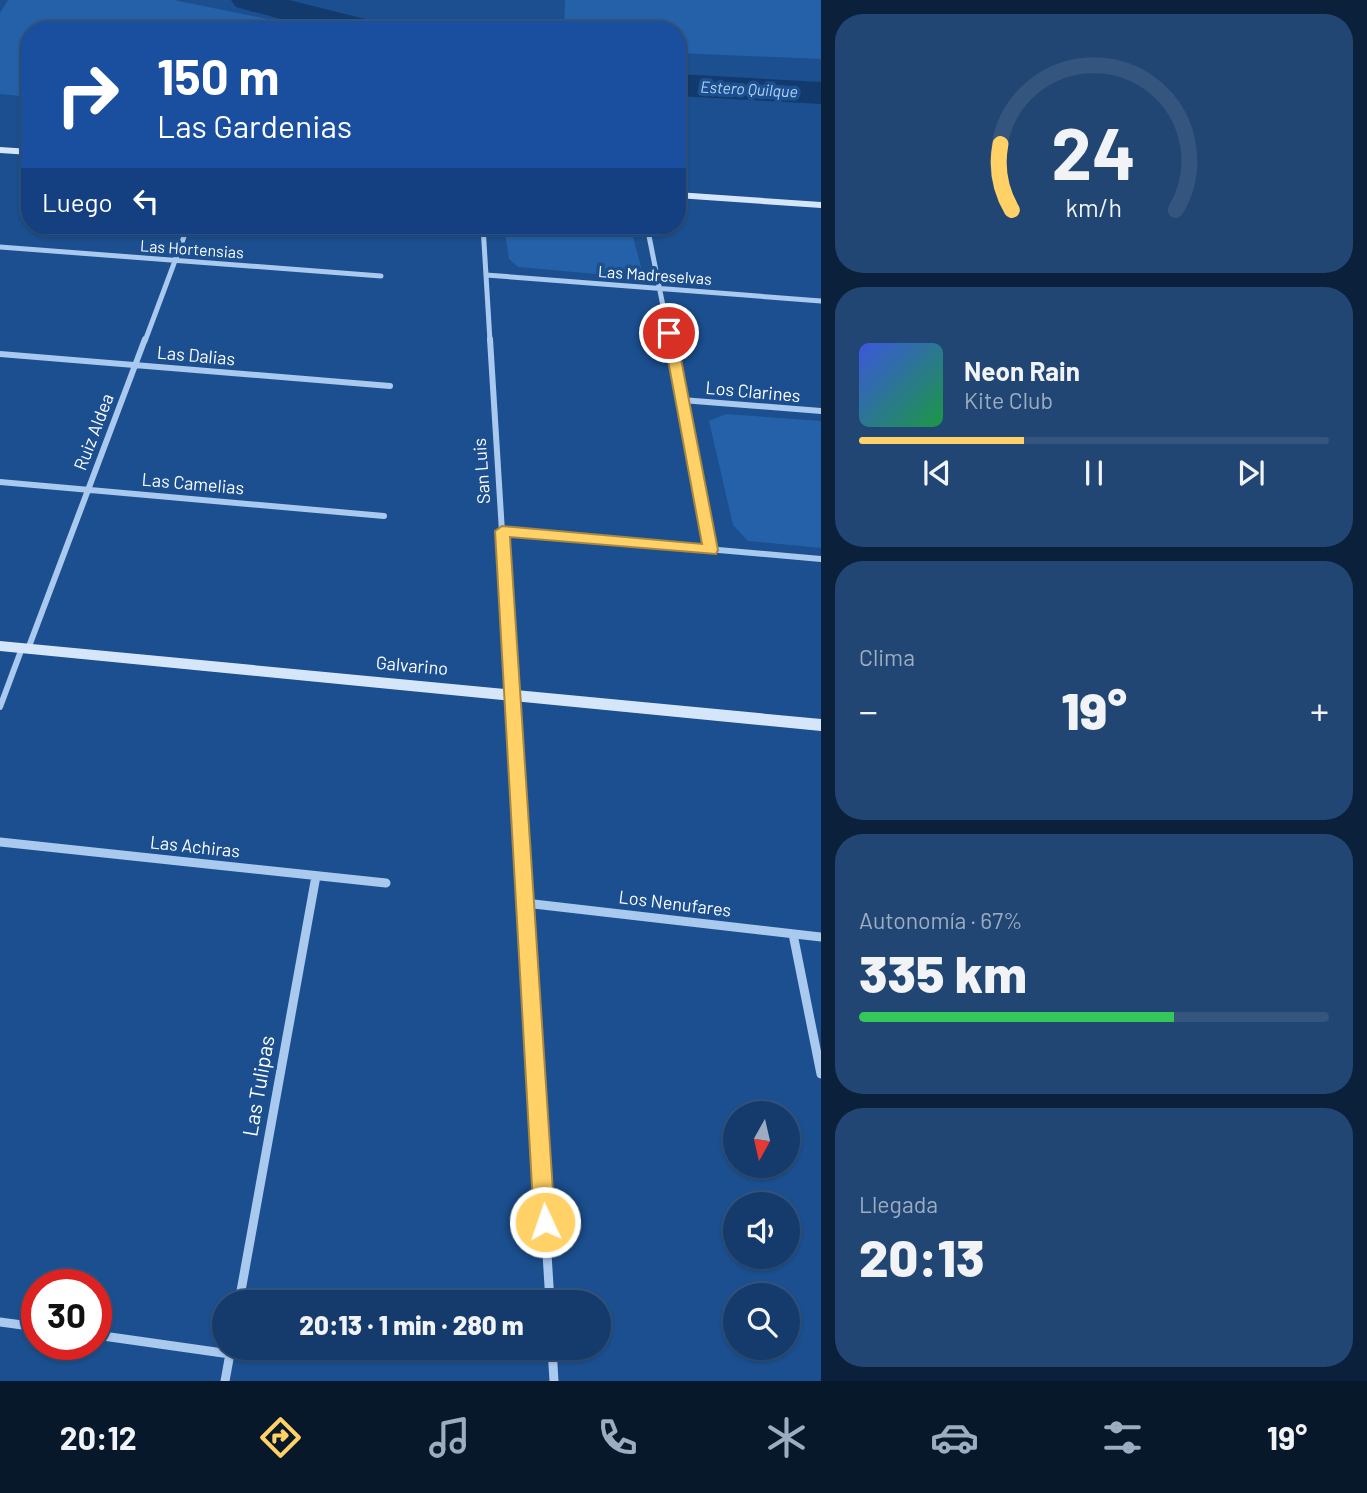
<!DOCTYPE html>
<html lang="es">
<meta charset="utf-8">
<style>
:root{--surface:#143b6b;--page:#214673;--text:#f1f3f6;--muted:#9dadc1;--line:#33557e;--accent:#ffd166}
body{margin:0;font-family:Barlow,sans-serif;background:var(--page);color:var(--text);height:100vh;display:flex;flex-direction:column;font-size:26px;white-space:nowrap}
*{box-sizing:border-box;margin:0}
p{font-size:23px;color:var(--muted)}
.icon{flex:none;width:38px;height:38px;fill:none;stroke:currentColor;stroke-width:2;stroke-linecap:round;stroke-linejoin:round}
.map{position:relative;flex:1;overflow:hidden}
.side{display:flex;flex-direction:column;gap:14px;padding:14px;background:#0b203b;width:546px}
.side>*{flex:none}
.top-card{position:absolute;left:21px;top:21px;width:665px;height:214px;border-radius:28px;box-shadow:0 2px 5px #0004,0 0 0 2px var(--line);background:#1a4fa0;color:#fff;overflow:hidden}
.needle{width:46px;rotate:188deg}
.controls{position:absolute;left:723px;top:1101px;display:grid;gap:14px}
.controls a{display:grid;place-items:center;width:77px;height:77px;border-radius:50%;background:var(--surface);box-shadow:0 2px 5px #0004,0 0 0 2px var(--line);font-size:35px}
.speed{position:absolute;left:21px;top:1269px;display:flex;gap:14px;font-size:35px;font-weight:700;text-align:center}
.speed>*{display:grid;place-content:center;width:91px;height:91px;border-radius:50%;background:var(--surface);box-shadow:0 2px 5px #0004,0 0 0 2px var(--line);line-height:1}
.speed .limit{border:10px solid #d22;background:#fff;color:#111}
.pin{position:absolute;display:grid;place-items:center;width:60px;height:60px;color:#fff;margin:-30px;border:4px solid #fff;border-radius:50%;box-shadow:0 2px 7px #0007}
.me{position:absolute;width:77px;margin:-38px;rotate:357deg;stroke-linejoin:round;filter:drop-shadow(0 0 5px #0008)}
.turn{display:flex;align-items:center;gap:24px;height:147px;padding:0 21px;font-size:32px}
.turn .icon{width:91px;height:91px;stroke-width:2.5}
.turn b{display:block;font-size:49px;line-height:60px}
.then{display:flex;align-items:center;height:66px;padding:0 21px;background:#0003;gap:14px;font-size:26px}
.big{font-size:52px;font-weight:800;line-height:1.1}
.side .tile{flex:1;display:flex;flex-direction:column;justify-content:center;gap:10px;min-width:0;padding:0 24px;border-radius:28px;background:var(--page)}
.side .dial{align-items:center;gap:0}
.dial svg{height:182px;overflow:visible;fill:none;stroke:var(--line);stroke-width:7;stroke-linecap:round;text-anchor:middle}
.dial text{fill:var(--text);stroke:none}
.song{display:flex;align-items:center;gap:21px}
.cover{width:84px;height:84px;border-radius:10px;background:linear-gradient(135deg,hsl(230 70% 55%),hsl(140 70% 35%))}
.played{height:7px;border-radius:4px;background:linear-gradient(90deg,var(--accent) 35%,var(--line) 35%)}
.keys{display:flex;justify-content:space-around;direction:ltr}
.heat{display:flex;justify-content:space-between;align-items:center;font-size:38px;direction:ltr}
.charge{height:10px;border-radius:5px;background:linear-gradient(90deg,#34c759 67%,var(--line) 0)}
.trip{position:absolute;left:212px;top:1290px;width:399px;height:70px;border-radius:35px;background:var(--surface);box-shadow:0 2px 5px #0004,0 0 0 2px var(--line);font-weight:800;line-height:70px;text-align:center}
.tab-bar{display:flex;height:112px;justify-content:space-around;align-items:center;background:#08182b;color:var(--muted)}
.tab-bar .icon{width:49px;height:49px}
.tab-bar .current{color:var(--accent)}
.tab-bar b{font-size:32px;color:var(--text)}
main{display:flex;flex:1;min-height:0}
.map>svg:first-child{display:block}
.green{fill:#2461a8}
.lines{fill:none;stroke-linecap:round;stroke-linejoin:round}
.river{fill:#123a6d;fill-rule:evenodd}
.street-far2{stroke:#a9c9ee;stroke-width:5}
.street-far1{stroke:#a9c9ee;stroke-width:6}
.street{stroke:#a9c9ee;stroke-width:9}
.secondary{fill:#d6e6fa;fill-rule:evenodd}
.route{fill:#ffd166;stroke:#a68842;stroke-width:2}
.labels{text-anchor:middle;stroke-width:7;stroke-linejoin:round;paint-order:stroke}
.far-water-label{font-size:16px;font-style:italic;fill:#b5d3f5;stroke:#1b4f8f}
.far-street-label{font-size:16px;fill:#fff;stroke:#1b4f8f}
.street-label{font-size:18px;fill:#fff;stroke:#1b4f8f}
.near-street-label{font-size:21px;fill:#fff;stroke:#1b4f8f}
</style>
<main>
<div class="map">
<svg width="821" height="1381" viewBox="0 0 821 1381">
<rect width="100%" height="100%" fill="#1b4f8f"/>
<!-- green -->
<path class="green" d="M8,0H174L321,30H30V97L0,94V13Z
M565,0H821V59L677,53V30H564Z
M504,226H630L643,274L629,277L518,267L509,259Z
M726,414L821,421V548L748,541L733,525L709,421Z"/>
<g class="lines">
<!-- river -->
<path class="river" d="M231,0H289L377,22L382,30H321L236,7Z
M677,74L821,82V104L677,96Z"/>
<!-- street-far2 -->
<path class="street-far2" d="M483,226L490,341
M647,226L670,341
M0,247L381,276
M486,275L821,301
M145,341L188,226"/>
<!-- street-far1 -->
<path class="street-far1" d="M490,339L518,789
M669,339L711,550
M0,354L390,386
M682,400L821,411
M0,482L384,516
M502,531L821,559
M28,649L145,339
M0,707L22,648"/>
<!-- street -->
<path class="street" d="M518,787L550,1302
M0,842L386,883
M525,903L821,937
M793,934L821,1074
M239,1302L316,876
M0,1322L37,1327
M96,1335L230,1354
M552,1348L554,1381
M225,1381L231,1348"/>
<!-- secondary -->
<path class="secondary" d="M0,147L30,149V155L0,153Z
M677,192L821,202V208L677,198Z
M0,641L821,719V731L0,651Z"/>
</g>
<!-- route -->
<path class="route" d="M669,329L676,333L718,550L716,554L510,537L555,1222L552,1230L545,1233L537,1230L534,1222L495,531L502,526L702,544L663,333Z"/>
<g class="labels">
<!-- far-water labels -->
<g class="far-water-label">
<text transform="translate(749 89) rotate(3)" y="6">Estero Quilque</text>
</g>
<!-- far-street labels -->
<g class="far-street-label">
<text transform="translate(192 249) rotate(4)" y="6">Las Hortensias</text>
<text transform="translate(655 275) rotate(4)" y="6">Las Madreselvas</text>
</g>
<!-- street labels -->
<g class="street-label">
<text transform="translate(196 356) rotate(5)" y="6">Las Dalias</text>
<text transform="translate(753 392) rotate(5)" y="6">Los Clarines</text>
<text transform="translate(94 432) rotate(-69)" y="6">Ruiz Aldea</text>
<text transform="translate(482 471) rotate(-94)" y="6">San Luis</text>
<text transform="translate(193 484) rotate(5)" y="6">Las Camelias</text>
<text transform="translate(412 666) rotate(5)" y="6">Galvarino</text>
<text transform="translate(195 847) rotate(6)" y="6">Las Achiras</text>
<text transform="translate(675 904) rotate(7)" y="6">Los Nenufares</text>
</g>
<!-- near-street labels -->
<g class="near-street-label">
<text transform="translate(259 1086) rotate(-80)" y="7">Las Tulipas</text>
</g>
</g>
</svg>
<div class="controls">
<a><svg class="needle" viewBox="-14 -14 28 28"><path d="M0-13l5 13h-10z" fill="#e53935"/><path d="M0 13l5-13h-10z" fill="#9dadc1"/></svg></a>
<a><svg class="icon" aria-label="sound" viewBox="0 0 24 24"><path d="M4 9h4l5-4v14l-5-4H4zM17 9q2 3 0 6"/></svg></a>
<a><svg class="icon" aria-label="search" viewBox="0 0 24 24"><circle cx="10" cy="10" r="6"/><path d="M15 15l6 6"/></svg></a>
</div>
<div class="speed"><div class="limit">30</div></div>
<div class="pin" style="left:669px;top:333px;background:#d93025"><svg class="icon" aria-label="arrive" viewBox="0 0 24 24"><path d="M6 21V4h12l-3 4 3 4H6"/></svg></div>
<svg class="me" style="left:545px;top:1222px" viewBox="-20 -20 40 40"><circle r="17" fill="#ffd166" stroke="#fff" stroke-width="3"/><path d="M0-11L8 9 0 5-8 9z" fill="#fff"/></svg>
<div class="trip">20:13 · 1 min · 280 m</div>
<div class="top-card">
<div class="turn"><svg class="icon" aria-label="right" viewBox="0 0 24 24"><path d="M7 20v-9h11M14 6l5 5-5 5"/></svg><div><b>150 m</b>Las Gardenias</div></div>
<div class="then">Luego<svg class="icon" aria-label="left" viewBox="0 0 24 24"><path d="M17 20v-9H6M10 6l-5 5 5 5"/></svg></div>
</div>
</div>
<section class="side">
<div class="tile dial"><svg viewBox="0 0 100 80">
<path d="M14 69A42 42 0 1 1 86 69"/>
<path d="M14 69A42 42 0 0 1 9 40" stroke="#ffd166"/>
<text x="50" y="56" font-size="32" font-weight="700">24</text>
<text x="50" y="72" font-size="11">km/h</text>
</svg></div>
<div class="tile">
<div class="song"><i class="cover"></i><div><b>Neon Rain</b><p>Kite Club</p></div></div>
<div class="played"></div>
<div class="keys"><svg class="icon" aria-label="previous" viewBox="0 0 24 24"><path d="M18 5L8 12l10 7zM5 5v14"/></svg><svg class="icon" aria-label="pause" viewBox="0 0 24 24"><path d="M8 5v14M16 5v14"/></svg><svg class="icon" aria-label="next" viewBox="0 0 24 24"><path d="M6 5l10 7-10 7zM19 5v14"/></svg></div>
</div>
<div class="tile"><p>Clima</p>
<div class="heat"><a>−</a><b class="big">19°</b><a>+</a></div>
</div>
<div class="tile"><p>Autonomía · 67%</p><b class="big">335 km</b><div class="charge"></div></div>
<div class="tile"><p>Llegada</p><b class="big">20:13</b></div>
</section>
</main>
<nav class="tab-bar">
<b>20:12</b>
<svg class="icon current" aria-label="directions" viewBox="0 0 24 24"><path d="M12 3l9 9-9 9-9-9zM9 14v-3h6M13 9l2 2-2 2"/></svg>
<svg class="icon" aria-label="music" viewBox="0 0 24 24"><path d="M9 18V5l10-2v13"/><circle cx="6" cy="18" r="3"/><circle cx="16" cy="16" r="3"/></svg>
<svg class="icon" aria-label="phone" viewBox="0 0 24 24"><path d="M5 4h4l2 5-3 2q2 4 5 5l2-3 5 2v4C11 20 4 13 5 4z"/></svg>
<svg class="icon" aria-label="climate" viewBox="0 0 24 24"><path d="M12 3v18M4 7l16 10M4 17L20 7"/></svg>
<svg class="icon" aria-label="car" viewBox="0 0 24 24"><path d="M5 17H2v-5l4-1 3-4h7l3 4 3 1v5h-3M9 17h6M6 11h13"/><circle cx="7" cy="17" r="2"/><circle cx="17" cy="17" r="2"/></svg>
<svg class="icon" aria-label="filters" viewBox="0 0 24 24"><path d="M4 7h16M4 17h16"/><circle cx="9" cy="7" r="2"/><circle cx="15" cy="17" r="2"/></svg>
<b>19°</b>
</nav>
